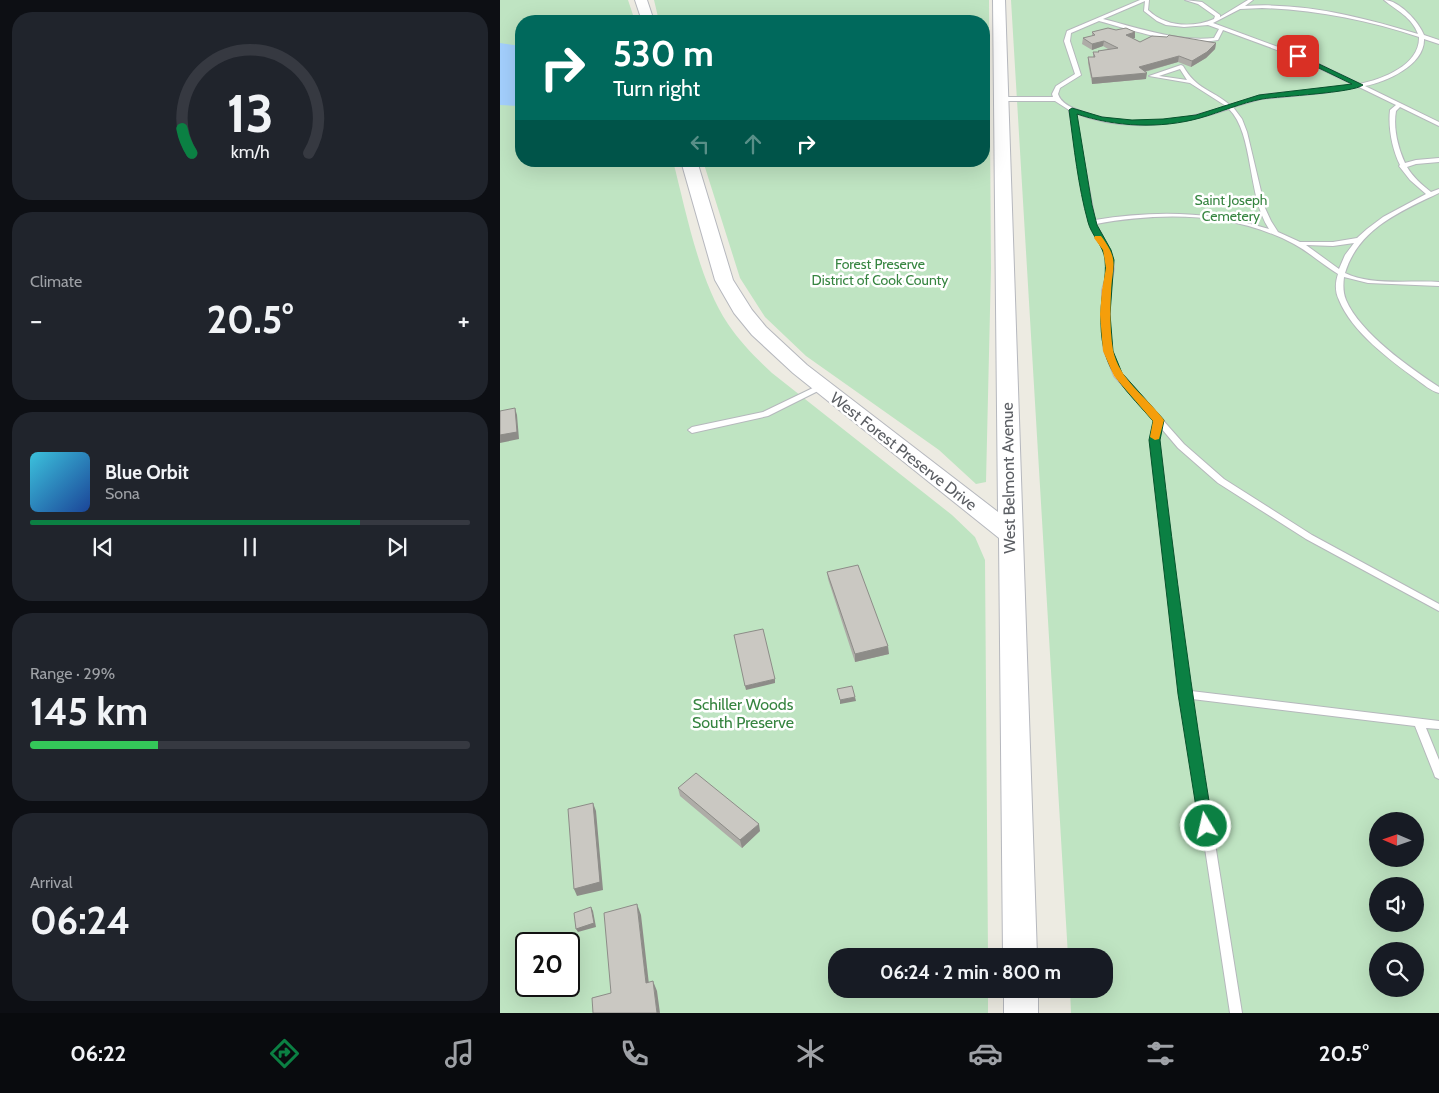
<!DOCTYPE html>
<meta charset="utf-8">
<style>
:root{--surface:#171b24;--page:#20242c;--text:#f1f3f6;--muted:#9ea1a6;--line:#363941;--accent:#0b8043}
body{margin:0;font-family:Cabin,sans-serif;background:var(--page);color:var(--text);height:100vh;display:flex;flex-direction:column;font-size:19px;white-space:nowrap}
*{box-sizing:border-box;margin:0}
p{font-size:16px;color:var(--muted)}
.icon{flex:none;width:28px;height:28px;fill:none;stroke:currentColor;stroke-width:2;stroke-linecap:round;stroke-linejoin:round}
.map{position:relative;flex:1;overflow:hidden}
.drawer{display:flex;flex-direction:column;gap:12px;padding:12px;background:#0d0f14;width:500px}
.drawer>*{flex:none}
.hud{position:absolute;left:15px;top:15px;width:475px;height:152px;border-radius:20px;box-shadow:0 5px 20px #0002;background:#00695c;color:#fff;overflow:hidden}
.needle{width:32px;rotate:272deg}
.controls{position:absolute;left:869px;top:812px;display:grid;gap:10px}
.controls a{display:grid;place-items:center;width:55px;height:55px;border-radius:50%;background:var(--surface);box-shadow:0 5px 20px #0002;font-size:25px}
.speed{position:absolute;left:15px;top:932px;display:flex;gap:10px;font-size:25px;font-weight:700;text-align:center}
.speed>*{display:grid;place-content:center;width:65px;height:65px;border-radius:50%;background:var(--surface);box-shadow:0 5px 20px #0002;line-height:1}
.speed .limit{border:2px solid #111;border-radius:8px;background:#fff;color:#111}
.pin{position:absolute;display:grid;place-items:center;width:42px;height:42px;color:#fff;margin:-21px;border-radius:10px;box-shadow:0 2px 8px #0006}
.me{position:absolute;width:55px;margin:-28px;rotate:351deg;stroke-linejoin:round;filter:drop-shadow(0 0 4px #0008)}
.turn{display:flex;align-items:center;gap:18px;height:105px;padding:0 15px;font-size:22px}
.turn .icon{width:65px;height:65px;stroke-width:2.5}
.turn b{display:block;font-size:35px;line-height:42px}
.lanes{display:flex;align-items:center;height:48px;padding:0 15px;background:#0003;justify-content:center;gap:25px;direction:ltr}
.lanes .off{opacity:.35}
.big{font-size:38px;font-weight:700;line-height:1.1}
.drawer .card{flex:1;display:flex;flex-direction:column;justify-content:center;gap:8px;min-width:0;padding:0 18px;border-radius:20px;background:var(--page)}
.drawer .dial{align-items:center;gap:0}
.dial svg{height:130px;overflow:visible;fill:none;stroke:var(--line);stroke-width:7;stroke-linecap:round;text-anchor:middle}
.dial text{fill:var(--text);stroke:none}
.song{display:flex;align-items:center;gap:15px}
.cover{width:60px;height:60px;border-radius:8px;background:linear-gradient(135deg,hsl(190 70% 55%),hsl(220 70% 35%))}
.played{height:5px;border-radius:2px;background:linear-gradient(90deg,var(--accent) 75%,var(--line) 75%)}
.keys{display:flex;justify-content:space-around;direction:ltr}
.heat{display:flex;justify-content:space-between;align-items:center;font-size:28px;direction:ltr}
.charge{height:8px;border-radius:4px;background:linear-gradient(90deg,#34c759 29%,var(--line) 0)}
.trip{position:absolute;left:328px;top:948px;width:285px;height:50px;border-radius:20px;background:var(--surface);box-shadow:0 5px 20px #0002;font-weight:700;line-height:50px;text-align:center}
.menu{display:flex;height:80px;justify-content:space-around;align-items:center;background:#090b0e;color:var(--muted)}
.menu .icon{width:35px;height:35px}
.menu .active{color:var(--accent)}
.menu b{font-size:22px;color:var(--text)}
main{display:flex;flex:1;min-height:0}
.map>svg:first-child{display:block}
.green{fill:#bfe4c2;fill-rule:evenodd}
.water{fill:#a3cffd}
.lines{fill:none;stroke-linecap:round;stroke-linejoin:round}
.service-casing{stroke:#b5b8bc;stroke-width:2}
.secondary-casing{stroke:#b6b8be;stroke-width:2}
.service{fill:#fff;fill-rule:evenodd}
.secondary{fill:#fff;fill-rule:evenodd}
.wall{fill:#aeaca7}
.shaded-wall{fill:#8d8c88}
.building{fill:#cac8c2;stroke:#8d8c88}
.route{fill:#0b8043;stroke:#07532c}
.slow{fill:#f59e0b}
.labels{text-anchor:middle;stroke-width:5;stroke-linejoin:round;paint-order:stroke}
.far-park-label{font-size:14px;fill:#378541;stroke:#fff}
.street-label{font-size:16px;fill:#5b5e63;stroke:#fff}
.park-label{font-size:16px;fill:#378541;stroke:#fff}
</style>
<main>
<section class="drawer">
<div class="card dial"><svg viewBox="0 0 100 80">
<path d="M14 69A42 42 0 1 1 86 69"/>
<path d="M14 69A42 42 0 0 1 8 54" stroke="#0b8043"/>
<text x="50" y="56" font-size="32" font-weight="700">13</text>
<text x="50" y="72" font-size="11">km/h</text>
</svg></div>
<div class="card"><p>Climate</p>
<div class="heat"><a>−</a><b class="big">20.5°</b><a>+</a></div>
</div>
<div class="card">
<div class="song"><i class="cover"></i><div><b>Blue Orbit</b><p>Sona</p></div></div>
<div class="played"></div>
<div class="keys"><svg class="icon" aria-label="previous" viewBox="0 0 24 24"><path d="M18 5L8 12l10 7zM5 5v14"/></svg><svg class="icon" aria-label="pause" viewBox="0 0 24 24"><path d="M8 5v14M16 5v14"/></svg><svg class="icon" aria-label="next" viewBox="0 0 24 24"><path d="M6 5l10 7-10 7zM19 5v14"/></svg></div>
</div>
<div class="card"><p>Range · 29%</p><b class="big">145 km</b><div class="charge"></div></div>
<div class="card"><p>Arrival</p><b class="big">06:24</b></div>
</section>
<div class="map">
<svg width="939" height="1013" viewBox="0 0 939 1013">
<rect width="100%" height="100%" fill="#edebe2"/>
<!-- green -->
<path class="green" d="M0,0H128L135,21H21V161H173C186,211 199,281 228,324C240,342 256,358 272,373L452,515L475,537L485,560L488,956H336V989H488V1013H0ZM26,944H69V986H26Z
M154,0H489L491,268L486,482L476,484L439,450L306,356L265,317L240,278L203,161H484V21H159Z
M511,0H939V1013H571L570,989H604V956H568ZM878,821H915V859H878ZM878,886H915V924H878ZM878,951H915V989H878Z"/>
<!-- water -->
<path class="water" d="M0,43L21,46V106L0,105Z"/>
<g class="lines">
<!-- service casing -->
<g class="service-casing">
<path id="service" d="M640,0H649L648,10C665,27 693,28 714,19L715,16L698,4L685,0L702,2L720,15V17L748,0H753L745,6C804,2 862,17 918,34C912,17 896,10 884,0C899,0 919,22 924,35L939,40V44L924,39C925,65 886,82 865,86L939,122V126L900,107L896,111C893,128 898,148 905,163L916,160L939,158V162L916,164L907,167C913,177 922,185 931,192L939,189V193C901,211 858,229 845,273C870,286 911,280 939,282V286L868,283L844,277C843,285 843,293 846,300C860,333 910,368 939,387V393C931,391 923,384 916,379C890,360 852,332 839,300C835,292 835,283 838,274C823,265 809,252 794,244C734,212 661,212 596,224L610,250L613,260L614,269L610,290V334L612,351L621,373L684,444L724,479L812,535L939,604V611L806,539L718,483L678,448L661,428L659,440L676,584L691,691L939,721V729L926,728L939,760V779L935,777L934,774L915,726L692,699L742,1013H730L682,697L680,694L681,692L667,584L651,440L654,420L614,376L604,351L602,334V290L608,269L607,260L604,250L589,223L569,110L555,101H500L497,99L500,97H553L552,94L556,86L575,74L564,41L567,31ZM645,1L644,11L657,21L666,25L684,27L708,25L719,29L714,38C677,42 639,28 603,19ZM762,8C815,10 868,20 919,37C920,65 883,79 860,84L800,55L713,23L740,9ZM599,21C635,31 681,47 718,40L723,30L796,57L854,85L761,95L730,105C711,89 697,90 683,66L681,65L649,76L690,83L726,106C679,123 625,129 578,110C570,107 561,103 558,94L560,88L581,75L570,41L571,33ZM680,69L687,80L659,76ZM859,87L896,105L890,110C888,127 892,149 900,165L899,166L910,180L926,194L883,217L867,229L857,238L833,242H800L778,232L771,221L765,208L747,132L742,119L733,107L761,99L824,93ZM729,109C754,133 747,196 769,229C712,211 654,210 595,220L575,113C624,133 680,126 729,109ZM854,243L845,255L839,269L806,245L833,246Z
M319,385H325L326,387L268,416L192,433L188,430L192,427L263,412Z"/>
</g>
<!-- secondary casing -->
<g class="secondary-casing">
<path id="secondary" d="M135,0H147L154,21H142Z
M493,0H505L537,956H503L499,538L293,373L252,335L234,313L215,280L181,161H197L233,280L252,310L266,327L307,365L498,512Z
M504,989H538V1013H504Z"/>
</g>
<!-- service -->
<use href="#service" class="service"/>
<!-- secondary -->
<use href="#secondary" class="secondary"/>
</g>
<!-- wall -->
<path class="wall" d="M616,30L635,32V38H633L640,42L716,43L715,49L706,58L691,67L678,62L645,72L646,79L592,84L588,63V57H593V52H598V51L608,49L603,46L592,50L582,44L583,38L592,36V32Z
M327,572L389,654L355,662L328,579Z
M178,788L260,831L242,848L180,796Z"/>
<!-- shaded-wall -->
<path class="shaded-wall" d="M635,32V38L625,41L626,35Z
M604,41L603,46L592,50V44Z
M716,43L715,49L706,58L691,67L692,61Z
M679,56L678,62L639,73V67Z
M647,73L646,79L592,84V78Z
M15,408L17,415L19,439L0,443V435Z
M388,646L389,654L355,662V654Z
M275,679V683L246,690L245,686Z
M355,697L356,701L340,704V700Z
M93,803L96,811L103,890L77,896L74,889Z
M259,824L260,831L242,848L240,840Z
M137,904L141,915L150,993L146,983Z
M91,907L93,911L96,927L78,932L76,929Z
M153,981L157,991L160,1013H157Z"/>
<!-- building -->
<path class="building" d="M608,28L616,30L626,28L635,32L626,35L640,42L652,36L667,37L669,35L716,43L707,52L692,61L679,56L639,67L647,73L592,78L588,57H595L593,52H599L598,51L618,48L604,41L592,44L583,38L595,35L592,32Z
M15,408L17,432L0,435V411Z
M358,565L388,646L355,654L327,572Z
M263,629L275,679L245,686L234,635Z
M352,686L355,697L340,700L337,689Z
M196,773L259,824L240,840L178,788Z
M93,803L100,882L74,889L68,809Z
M137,904L146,983L153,981L157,1013H93L92,998L111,993L104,913Z
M91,907L94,923L76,929L74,913Z"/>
<!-- route -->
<path class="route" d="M798,54L863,85C853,93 781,96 762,99C741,103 721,112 700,118C661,129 615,127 577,114L592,205L597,225L611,250L614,260L610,314L613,351L622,373L664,420L660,440C675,569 692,697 713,826L711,830L706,832L701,830L699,826L678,694L649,440L653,421C620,383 599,368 601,313C601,295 607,277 605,260C604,246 591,235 588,222C578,186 574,147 569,110L572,108L602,117L632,120L663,119L696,115L759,95L852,84L796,57Z"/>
<!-- slow -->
<path class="slow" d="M595,236H601C620,261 612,265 611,293C610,311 610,332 613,350C619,380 647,397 664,420L659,439L655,440L650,437L653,421L614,376L603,351L600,314L602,290L606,268L603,250L594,238Z"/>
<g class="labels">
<!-- far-park labels -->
<g class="far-park-label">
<text x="731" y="205">Saint Joseph<tspan x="731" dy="16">Cemetery</tspan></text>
<text x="380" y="269">Forest Preserve<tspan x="380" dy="16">District of Cook County</tspan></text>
</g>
<!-- street labels -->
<g class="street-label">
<text transform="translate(404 451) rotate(38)" y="6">West Forest Preserve Drive</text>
<text transform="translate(508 478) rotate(-91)" y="6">West Belmont Avenue</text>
</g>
<!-- park labels -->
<g class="park-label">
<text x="243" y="710">Schiller Woods<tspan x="243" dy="18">South Preserve</tspan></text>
</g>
</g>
</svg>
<div class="controls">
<a><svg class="needle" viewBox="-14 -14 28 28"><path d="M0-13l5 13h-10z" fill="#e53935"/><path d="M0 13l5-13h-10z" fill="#9ea1a6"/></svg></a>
<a><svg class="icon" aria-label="sound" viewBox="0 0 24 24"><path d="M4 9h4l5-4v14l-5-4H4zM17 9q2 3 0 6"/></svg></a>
<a><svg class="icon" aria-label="search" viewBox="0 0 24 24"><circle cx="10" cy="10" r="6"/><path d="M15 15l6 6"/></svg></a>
</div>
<div class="speed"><div class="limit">20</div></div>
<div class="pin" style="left:798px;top:56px;background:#d93025"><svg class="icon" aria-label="arrive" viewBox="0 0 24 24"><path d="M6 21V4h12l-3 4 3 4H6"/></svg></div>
<svg class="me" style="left:706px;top:826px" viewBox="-20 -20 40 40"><circle r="17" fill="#0b8043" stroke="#fff" stroke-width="3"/><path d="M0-11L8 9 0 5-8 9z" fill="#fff"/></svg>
<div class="trip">06:24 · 2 min · 800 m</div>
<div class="hud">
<div class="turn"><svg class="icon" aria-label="right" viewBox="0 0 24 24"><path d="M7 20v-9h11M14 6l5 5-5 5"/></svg><div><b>530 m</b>Turn right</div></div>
<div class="lanes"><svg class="icon off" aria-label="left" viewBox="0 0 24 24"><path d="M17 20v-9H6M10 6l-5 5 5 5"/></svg><svg class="icon off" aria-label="ahead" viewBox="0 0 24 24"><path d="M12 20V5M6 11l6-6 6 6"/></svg><svg class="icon" aria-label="right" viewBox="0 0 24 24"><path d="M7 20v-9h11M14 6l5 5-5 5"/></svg></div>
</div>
</div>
</main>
<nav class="menu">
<b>06:22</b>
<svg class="icon active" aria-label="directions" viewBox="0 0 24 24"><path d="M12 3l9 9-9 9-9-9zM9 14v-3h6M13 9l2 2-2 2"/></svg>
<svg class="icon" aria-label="music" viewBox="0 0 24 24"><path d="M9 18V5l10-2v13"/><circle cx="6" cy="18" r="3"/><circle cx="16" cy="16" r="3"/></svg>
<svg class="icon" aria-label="phone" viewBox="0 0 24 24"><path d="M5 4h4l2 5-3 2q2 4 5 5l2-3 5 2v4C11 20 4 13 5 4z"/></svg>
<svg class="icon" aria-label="climate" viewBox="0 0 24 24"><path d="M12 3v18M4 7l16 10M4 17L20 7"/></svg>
<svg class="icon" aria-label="car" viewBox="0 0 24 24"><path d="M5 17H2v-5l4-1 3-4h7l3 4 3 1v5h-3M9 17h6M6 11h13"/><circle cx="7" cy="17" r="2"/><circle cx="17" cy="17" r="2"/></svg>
<svg class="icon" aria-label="filters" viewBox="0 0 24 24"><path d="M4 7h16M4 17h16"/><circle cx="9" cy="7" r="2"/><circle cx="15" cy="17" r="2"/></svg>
<b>20.5°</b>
</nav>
